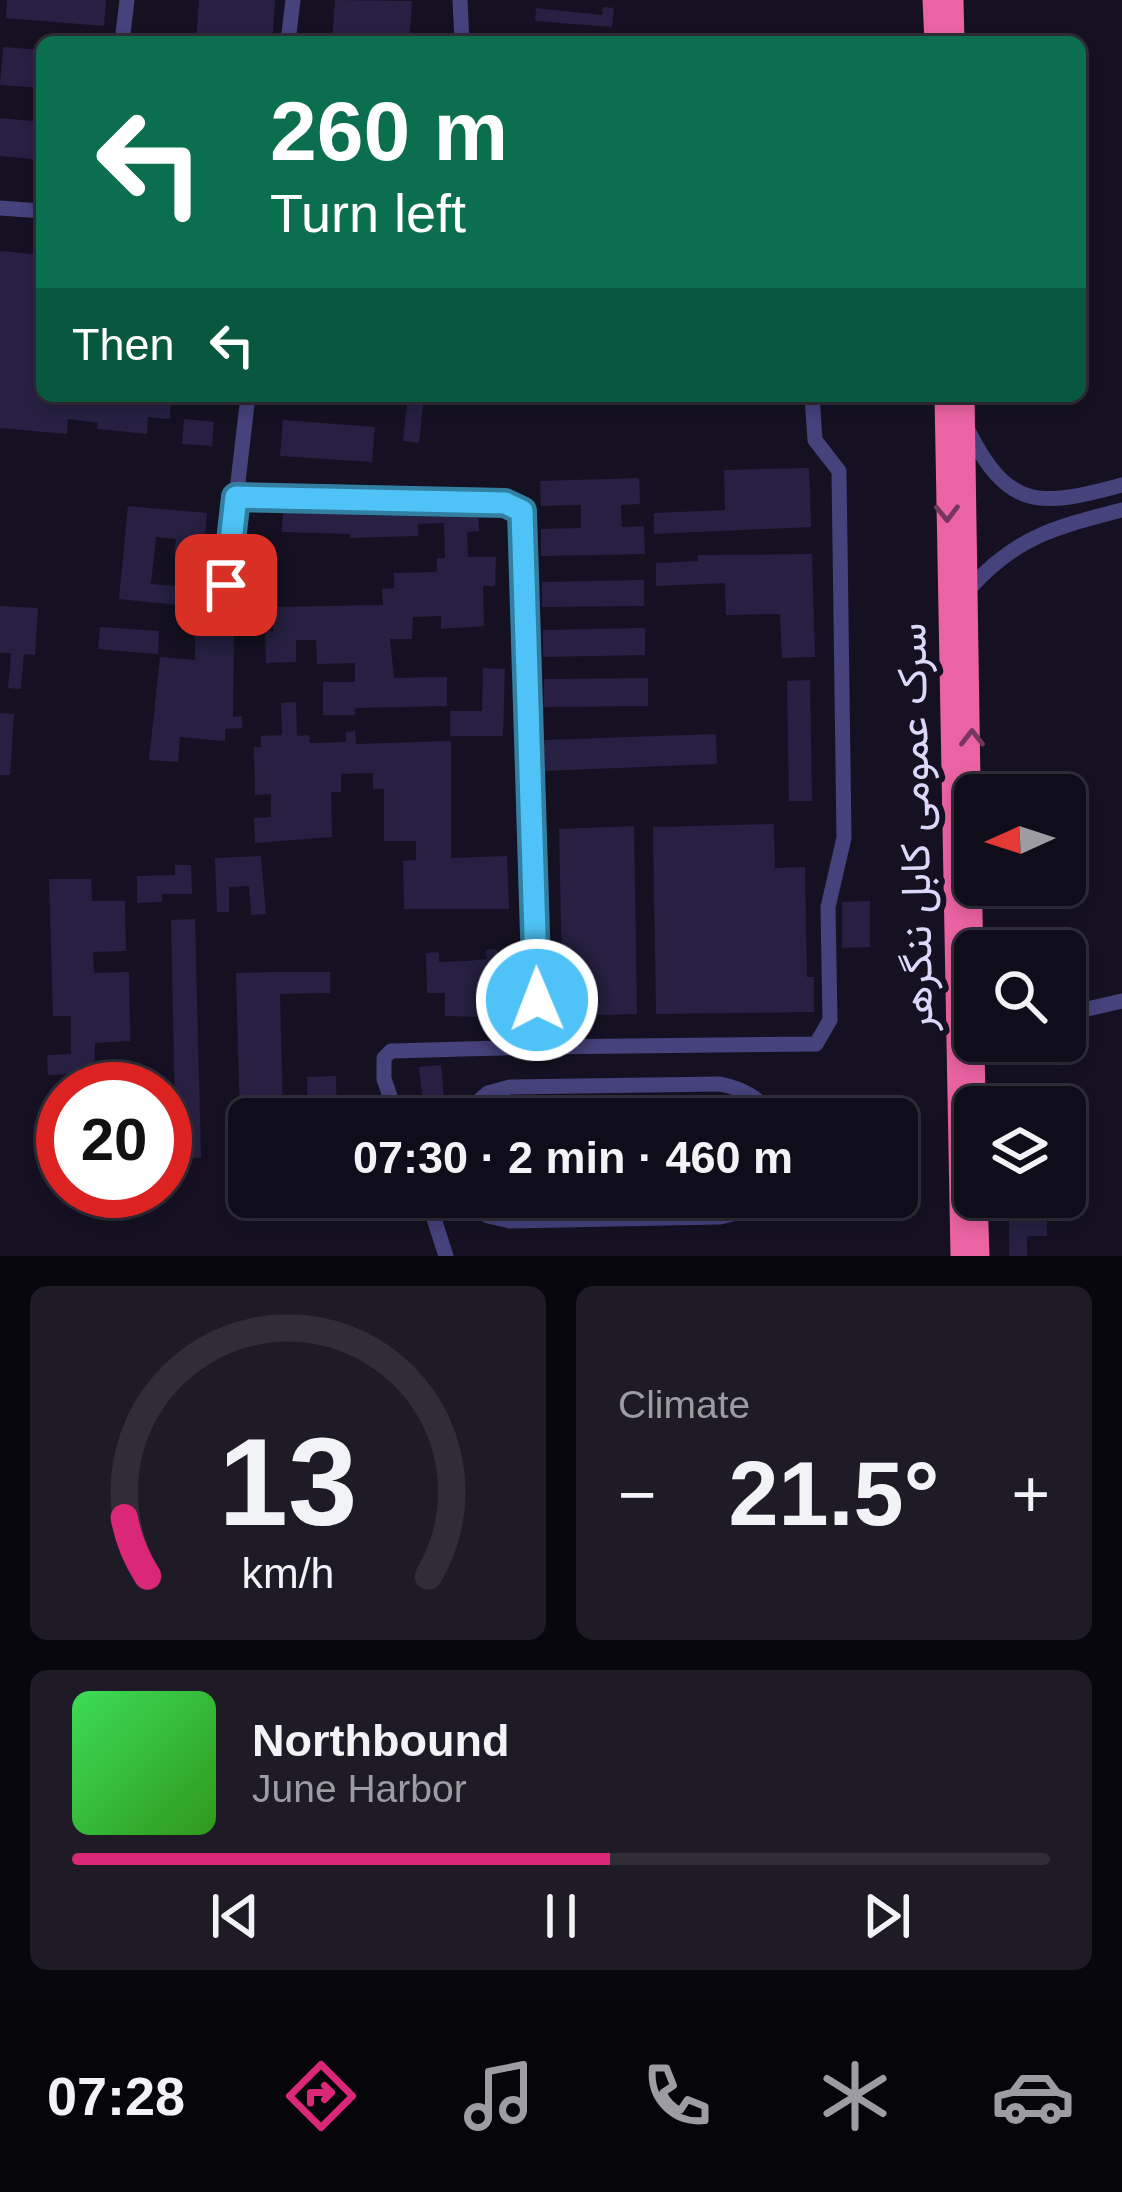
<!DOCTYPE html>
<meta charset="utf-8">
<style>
:root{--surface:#100d1a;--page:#1e1b27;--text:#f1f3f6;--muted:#9c9ca2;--line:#302d39;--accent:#db2777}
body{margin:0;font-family:Arial,Vazirmatn,sans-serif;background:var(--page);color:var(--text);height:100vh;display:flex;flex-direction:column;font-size:45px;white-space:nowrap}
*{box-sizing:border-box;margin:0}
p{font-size:39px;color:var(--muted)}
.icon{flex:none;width:66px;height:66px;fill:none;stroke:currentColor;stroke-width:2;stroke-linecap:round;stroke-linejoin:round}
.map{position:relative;height:1256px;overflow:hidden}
.sheet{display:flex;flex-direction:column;gap:30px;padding:30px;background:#09070e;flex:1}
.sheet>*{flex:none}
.hud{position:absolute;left:36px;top:36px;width:1050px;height:366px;border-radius:18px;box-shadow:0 6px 18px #0003,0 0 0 3px var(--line);background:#0b6e4f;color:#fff;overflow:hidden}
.needle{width:78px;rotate:267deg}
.fabs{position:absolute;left:954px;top:774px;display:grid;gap:24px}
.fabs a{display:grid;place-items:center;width:132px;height:132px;border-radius:18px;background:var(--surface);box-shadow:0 6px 18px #0003,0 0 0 3px var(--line);font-size:60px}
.speed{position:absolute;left:36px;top:1062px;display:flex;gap:24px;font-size:60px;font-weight:700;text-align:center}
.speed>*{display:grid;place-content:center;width:156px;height:156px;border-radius:50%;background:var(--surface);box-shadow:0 6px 18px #0003,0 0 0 3px var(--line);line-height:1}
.speed .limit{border:18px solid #d22;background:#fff;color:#111}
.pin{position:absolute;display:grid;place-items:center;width:102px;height:102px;color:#fff;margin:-51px;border-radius:24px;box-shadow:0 6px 18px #0006}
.me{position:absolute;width:132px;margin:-66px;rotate:359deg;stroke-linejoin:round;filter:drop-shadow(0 0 9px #0008)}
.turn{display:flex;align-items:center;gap:42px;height:252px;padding:0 36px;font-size:54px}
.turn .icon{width:156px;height:156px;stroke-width:2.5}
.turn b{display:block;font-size:84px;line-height:102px}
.then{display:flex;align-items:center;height:114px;padding:0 36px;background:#0003;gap:24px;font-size:45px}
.big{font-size:90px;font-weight:700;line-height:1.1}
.sheet .card{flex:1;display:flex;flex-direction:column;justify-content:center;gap:18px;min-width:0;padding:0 42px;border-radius:18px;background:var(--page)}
.sheet .dial{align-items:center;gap:0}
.dial svg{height:312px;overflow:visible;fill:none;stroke:var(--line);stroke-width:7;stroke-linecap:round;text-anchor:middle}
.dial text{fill:var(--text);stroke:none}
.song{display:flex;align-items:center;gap:36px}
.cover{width:144px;height:144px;border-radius:18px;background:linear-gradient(135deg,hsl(130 70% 55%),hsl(110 70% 35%))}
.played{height:12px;border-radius:6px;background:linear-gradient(90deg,var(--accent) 55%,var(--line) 55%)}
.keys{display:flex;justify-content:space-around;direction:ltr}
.heat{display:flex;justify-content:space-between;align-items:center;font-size:66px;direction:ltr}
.sheet .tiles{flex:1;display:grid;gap:30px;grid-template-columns:1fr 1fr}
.card:last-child{grid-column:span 2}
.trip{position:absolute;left:228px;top:1098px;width:690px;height:120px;border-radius:18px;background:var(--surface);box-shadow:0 6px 18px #0003,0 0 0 3px var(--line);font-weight:700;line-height:120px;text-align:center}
.menu{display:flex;height:192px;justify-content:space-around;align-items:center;background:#06050a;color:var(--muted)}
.menu .icon{width:84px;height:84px}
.menu .current{color:var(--accent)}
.menu b{font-size:54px;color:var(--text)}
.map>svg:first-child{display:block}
.building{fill:#272042}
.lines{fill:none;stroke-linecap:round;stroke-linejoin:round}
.minor{stroke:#45427c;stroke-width:15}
.highway{stroke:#eb63a3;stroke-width:21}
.oneway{stroke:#75365d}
.route-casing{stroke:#337fa1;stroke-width:30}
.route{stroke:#4fc3f7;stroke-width:21}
.labels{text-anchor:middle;stroke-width:12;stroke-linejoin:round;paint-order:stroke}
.street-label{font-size:42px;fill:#ddd8fa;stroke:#151123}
</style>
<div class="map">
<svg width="1122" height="1256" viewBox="0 0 1122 1256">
<rect width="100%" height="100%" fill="#151123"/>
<!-- building -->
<path class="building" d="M7,0H106L104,26L6,18Z
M199,0H275L272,42H196Z
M335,0L412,1L409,42H332Z
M603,7L614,8L612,27L535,21L536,8L602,15Z
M3,47L42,50V88L0,85Z
M0,118L42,122V160L0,156Z
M0,251L42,255V396H70V400L92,403L93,396H171L170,419L148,417L147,434L97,429L98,423L68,419L67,434L0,428Z
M408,396H424L419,443L403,441Z
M184,419L214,422L212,446L182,444Z
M283,420L375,427L372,462L280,456Z
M809,468L811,527L654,534V513L725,510L724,470Z
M639,478L640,504L621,505L622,527L644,526L645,554L541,556V529L581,528V505L541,506L540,481Z
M128,506L207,513L203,557L174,554L176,539L156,537L151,584L199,588L197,607L119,599Z
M283,510L478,514L479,531L467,532L468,557H496L495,586H483L484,626L441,629V616L413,617L412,639H390L394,678L447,677V706L355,708V715H323V682H355V663L317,664L316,640H296V662L266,663L265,632L273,631V607L383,605L382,589L394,588V573L437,572V558H445L444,523L418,524V536L350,538V534L282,532Z
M812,554L815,657L782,658L780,614L726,615L725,583L656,586V563L698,561V555Z
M644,580V606L542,607V582Z
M0,606L38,608L35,655L24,654L21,689L8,688L11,653H0Z
M100,627L159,631L158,654L98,649Z
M645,628V655L543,657V630Z
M195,630H234L233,717L242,716V728L225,729V741L180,737L178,762L149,760L160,657L195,660Z
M483,668L505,669L503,736H450V711H482Z
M648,678V706L544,707V679Z
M810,680L812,801H789L787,681Z
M296,702L297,736L309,735L310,743L346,742V732L355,731L356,744L451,741V858L507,856L509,909H404L403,861L416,860V841H384V789H373V773L341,774V792H331L332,837L255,843L254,818L271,817V794L255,795L254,747H261V736L282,735L281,703Z
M0,713L14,714L10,775H0Z
M716,734L717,764L543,771V740Z
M774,824L775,868L805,867L807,977H814V1012L656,1014L653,827Z
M634,826L637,1014L563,1016L559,829Z
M261,856L266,914L251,915L249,886L229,887V912H217L215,858Z
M175,865H191L192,894H162V902L137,903V876L175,875Z
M49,879H91L92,901H125L126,951L93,952L94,973L129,972L130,1041L95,1043L94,1069L69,1074L48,1075L47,1055L71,1054V1016H53Z
M870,901V947L842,948V902Z
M195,919L201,1158L165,1159V1145L186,1144L184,1106L175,1107L171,920Z
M497,949L498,961H523L524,1018L445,1016V993H427L426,953L439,952V962L467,961L487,959L486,950Z
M279,972H330V993L280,994L283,1119H240L236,973Z
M441,1065L445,1110L424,1112L419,1067Z
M336,1076L337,1119H308L307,1077Z
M1009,1197H1046L1047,1236H1027V1256H1009Z"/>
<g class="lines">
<!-- minor -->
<path class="minor" d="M460,0L462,42
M122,42L127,0
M288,42L293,0
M0,208L42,211
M966,426C1007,510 1038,508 1122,485
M236,497L504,503L522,510L538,1047L391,1051L384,1058V1079L398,1119
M226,585L248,396
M970,588C1017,536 1056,527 1122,510
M1065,1014L1122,1001
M974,1045L998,1041
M538,1047L816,1044L830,1020L828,907L844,838L839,471L815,440L812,396
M458,1119L488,1093L510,1087L720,1084C745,1089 759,1098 774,1119
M427,1197L446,1256
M464,1197L488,1216L510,1221L720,1217L742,1212L763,1197"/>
<!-- highway -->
<path class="highway" d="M933,0L935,42
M953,0L954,42
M945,396L961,1256
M964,396L975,1107
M977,1197L979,1256"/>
</g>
<!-- one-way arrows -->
<defs><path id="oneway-chevron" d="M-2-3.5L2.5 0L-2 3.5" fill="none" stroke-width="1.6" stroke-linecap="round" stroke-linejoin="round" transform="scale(3)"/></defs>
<g class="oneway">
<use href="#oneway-chevron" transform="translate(947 513) rotate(89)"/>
<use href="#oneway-chevron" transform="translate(972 738) rotate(-90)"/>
</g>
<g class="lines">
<!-- route casing -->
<g class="route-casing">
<path id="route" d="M226,585L236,497L505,503L522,511L537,1000"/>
</g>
<!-- route -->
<use href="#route" class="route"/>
</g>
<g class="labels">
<!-- street labels -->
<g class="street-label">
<text transform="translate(914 827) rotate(-91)" y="15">سرک عمومی کابل ننگرهر</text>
</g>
</g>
</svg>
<div class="fabs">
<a><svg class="needle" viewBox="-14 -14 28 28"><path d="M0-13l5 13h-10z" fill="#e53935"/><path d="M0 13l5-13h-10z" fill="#9c9ca2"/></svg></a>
<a><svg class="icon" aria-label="search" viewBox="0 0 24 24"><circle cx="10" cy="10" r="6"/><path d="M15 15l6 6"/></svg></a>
<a><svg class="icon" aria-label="layers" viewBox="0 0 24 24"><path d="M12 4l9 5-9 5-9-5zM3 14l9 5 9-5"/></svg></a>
</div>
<div class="speed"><div class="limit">20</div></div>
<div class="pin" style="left:226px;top:585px;background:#d93025"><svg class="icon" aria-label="arrive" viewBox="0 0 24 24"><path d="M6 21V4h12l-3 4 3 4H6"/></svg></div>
<svg class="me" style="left:537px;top:1000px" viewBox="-20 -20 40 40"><circle r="17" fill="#4fc3f7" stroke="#fff" stroke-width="3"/><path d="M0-11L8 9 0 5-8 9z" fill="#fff"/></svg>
<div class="trip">07:30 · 2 min · 460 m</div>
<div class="hud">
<div class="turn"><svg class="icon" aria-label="left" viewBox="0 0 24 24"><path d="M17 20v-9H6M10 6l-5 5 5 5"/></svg><div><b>260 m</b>Turn left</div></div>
<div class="then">Then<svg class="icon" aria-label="left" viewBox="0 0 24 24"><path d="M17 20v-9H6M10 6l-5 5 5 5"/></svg></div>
</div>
</div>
<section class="sheet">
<div class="tiles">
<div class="card dial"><svg viewBox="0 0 100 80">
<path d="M14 69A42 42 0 1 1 86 69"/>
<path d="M14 69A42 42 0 0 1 8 54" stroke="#db2777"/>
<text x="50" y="56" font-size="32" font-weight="700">13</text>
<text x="50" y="72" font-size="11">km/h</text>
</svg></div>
<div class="card"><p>Climate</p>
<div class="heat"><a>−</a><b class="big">21.5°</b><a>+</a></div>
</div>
<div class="card">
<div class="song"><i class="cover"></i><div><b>Northbound</b><p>June Harbor</p></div></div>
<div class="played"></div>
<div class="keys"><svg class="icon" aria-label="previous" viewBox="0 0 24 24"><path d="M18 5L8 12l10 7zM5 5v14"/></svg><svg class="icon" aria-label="pause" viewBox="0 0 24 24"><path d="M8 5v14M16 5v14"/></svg><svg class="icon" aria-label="next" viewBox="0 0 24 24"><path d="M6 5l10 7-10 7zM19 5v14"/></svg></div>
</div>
</div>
</section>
<nav class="menu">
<b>07:28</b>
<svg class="icon current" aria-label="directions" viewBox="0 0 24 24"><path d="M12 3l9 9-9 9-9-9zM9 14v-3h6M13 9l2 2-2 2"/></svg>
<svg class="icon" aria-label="music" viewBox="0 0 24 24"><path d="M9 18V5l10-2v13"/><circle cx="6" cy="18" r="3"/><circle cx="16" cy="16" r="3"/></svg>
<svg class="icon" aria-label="phone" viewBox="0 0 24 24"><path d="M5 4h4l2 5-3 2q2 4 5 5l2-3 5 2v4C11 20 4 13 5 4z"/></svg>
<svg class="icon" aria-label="climate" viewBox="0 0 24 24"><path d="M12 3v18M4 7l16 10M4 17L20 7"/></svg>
<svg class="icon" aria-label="car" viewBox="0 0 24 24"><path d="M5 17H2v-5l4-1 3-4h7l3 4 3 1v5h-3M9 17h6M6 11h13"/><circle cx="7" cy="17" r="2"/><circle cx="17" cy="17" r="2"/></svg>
</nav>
